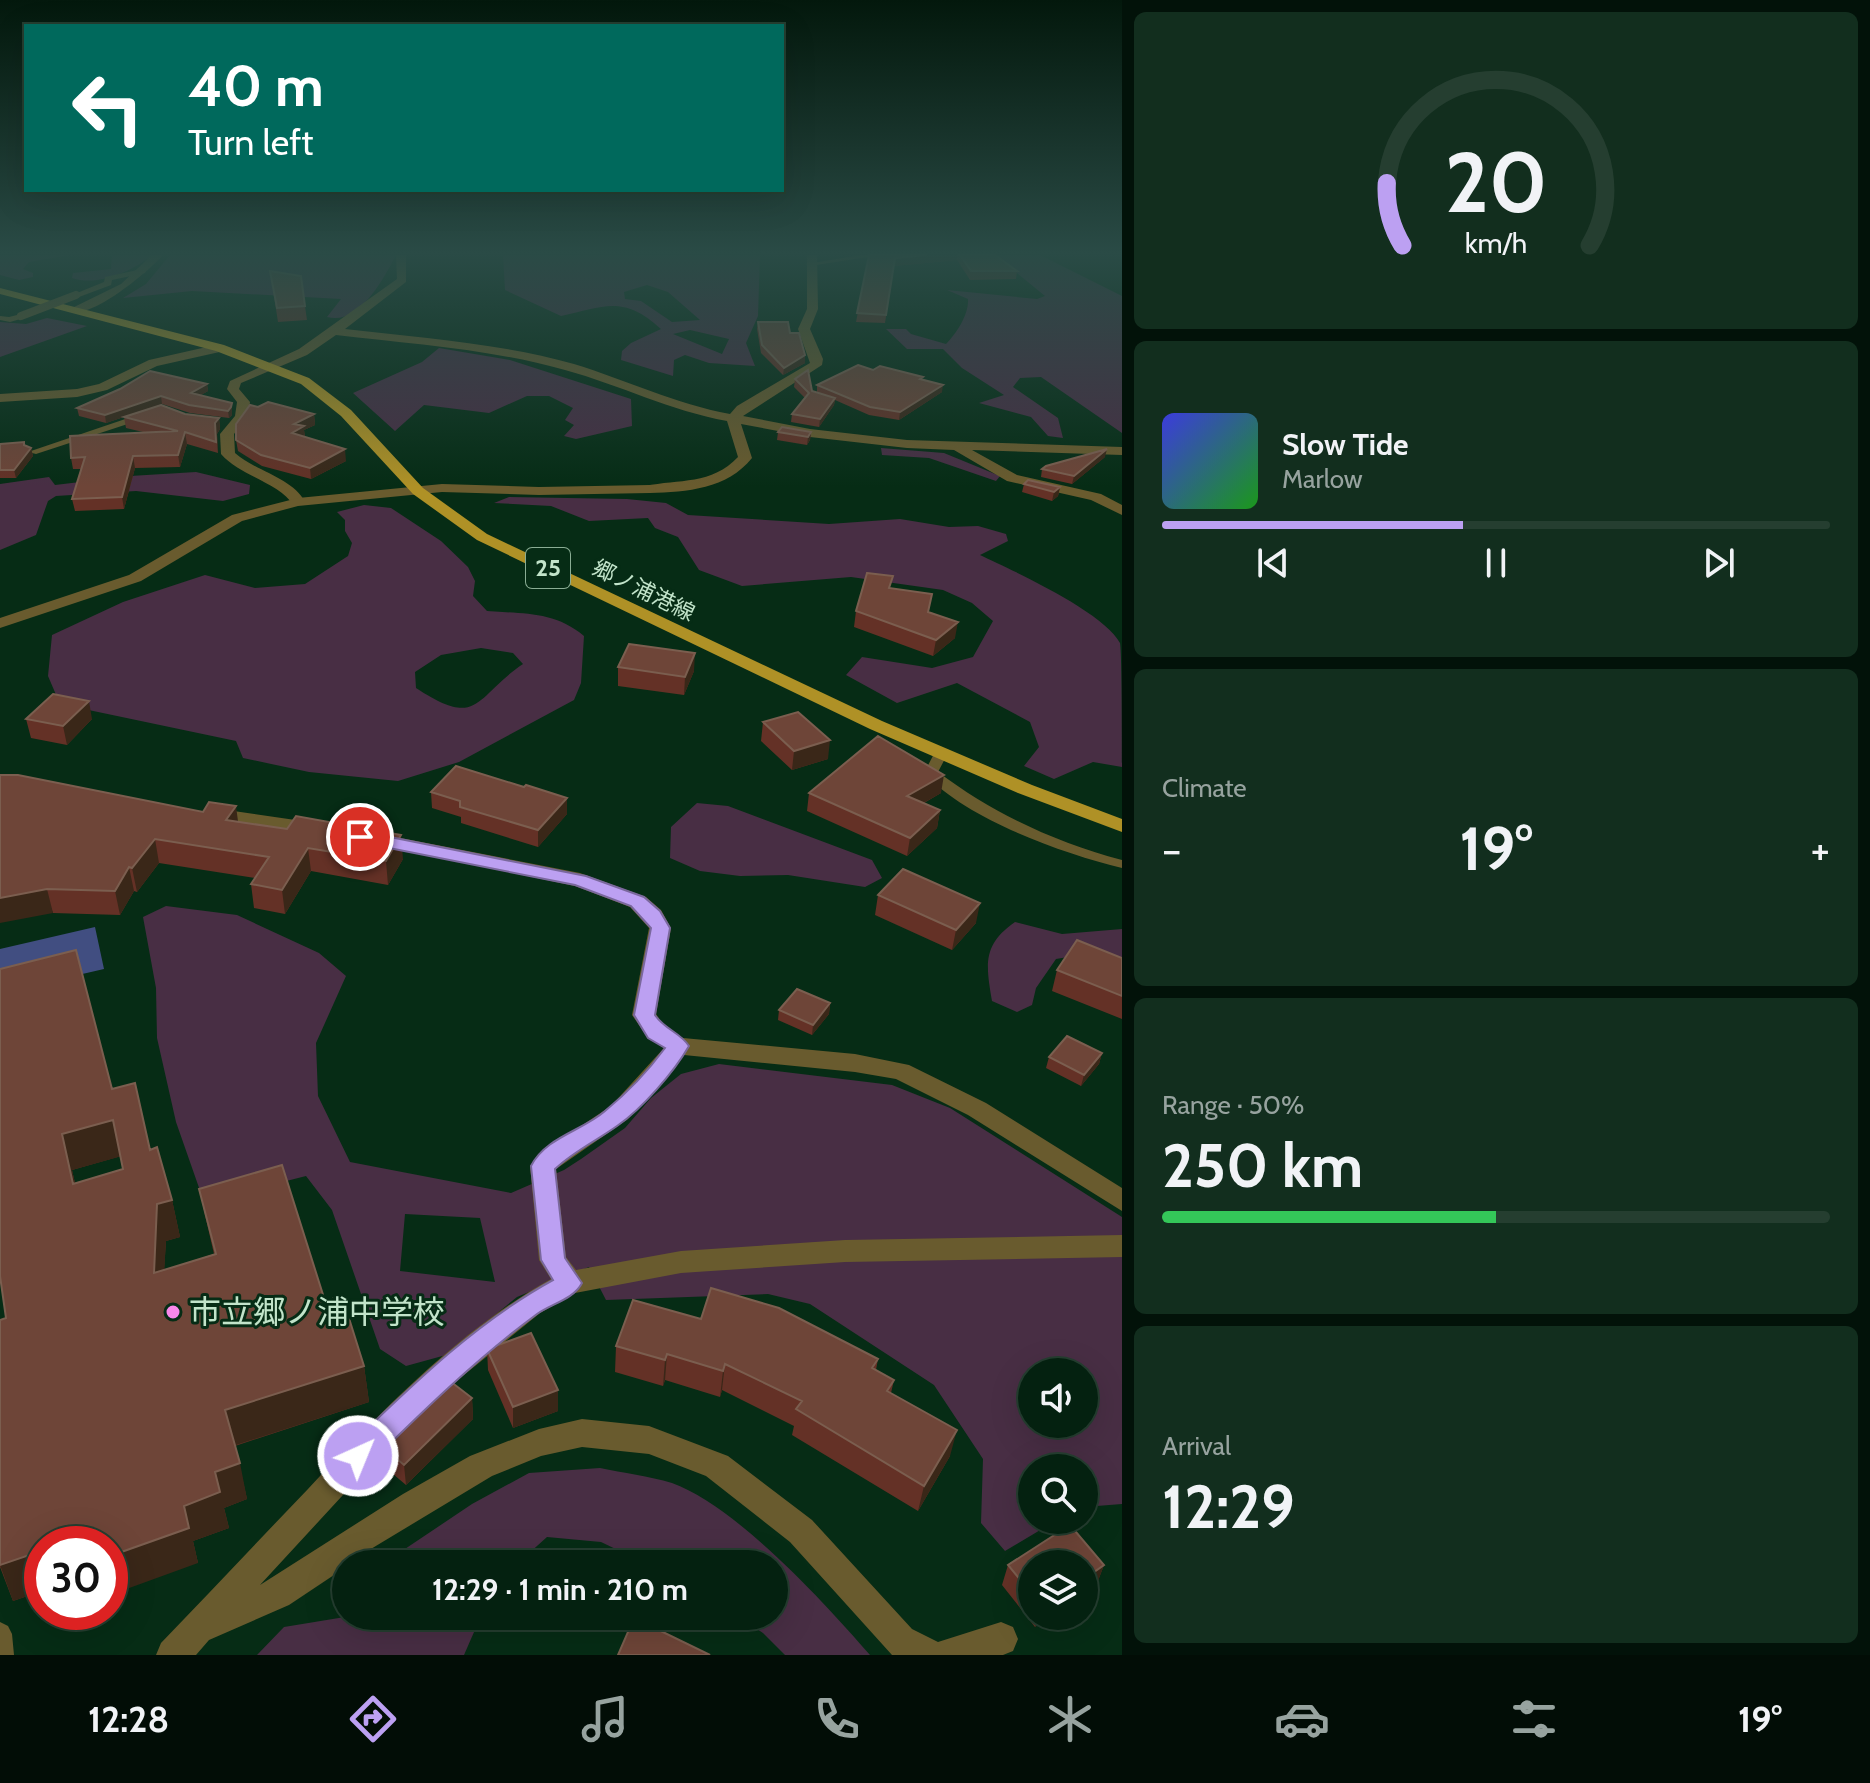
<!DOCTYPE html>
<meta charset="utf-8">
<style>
:root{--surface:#042110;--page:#122e1e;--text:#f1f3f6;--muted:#97a39f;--line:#253e30;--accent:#bca0f2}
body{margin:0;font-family:Cabin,"Noto Sans JP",sans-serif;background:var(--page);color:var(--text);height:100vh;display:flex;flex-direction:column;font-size:30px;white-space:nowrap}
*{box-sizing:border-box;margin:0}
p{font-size:26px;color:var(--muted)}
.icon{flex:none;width:44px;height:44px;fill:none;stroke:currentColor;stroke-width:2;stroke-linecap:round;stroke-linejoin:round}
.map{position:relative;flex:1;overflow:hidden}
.drawer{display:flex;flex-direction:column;gap:12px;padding:12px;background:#021209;width:748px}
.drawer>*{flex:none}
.hud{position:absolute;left:24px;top:24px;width:760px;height:168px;border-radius:0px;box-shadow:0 8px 32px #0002,0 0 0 2px var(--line);background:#00695c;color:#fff;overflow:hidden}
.fabs{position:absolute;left:1018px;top:1358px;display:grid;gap:16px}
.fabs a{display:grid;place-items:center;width:80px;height:80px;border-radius:50%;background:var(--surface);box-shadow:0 8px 32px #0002,0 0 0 2px var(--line);font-size:40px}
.speed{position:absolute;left:24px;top:1526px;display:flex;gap:16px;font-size:40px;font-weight:700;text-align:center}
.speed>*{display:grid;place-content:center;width:104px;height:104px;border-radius:50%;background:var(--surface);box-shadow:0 8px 32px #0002,0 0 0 2px var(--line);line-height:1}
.speed .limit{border:12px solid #d22;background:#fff;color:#111}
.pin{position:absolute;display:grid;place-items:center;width:68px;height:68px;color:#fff;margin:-34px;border:4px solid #fff;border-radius:50%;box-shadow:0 2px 8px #0007}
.me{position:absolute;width:88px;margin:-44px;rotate:44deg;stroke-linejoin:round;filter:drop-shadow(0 0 6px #0008)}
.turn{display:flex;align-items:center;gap:28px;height:168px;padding:0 32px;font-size:36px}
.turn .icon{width:104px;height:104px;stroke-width:2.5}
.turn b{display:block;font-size:56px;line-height:68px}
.big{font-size:60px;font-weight:700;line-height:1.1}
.drawer .card{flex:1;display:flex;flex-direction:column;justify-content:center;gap:12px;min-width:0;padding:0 28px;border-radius:12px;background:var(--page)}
.drawer .dial{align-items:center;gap:0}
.dial svg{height:208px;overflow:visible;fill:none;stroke:var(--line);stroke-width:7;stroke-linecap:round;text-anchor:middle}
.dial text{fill:var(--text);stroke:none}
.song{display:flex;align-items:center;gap:24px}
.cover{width:96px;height:96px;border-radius:12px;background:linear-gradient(135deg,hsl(240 70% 55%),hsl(120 70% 35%))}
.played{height:8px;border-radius:4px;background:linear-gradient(90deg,var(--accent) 45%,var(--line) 45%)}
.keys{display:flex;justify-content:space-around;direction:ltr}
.heat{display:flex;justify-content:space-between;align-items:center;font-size:44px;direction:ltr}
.charge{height:12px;border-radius:6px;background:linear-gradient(90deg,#34c759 50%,var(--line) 0)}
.trip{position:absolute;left:332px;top:1550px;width:456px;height:80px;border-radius:40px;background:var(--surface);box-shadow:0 8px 32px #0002,0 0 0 2px var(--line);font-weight:700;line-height:80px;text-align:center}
.tabs{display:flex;height:128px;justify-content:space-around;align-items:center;background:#020d06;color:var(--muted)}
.tabs .icon{width:56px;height:56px}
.tabs .active{color:var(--accent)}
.tabs b{font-size:36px;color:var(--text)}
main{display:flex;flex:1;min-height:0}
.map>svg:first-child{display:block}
.green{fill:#482e44;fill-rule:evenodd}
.water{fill:#414e81}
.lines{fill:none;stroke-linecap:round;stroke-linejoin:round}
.service{fill:#695b2e;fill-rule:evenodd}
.minor{fill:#695b2e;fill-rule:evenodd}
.tertiary{fill:#695b2e;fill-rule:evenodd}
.primary{fill:#af9126;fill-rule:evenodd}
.service-bridge{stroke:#695b2e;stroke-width:8}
.wall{fill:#643126;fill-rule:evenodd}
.shaded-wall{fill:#3a2718}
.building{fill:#6e4538;stroke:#7b5e4f;stroke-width:2;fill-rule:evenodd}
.route{fill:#bca0f2;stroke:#7a689d;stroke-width:2}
.poi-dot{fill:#f888ea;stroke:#062c15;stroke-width:3}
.labels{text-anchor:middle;stroke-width:6;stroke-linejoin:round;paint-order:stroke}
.far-street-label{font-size:22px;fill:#c2e4ca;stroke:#062c15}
.shield{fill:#062c15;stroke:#8aad94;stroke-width:2}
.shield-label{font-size:24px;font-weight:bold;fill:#c2e4ca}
.near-poi-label{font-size:32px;fill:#c2e4ca;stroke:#062c15;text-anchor:start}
</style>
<main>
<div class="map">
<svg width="1122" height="1655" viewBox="0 0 1122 1655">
<rect width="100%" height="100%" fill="#062c15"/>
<!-- green -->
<path class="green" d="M0,255H70L29,262L23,269L33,273V277L19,280L0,275Z
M112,255H152C133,271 98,287 72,278L73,273L111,269Z
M170,255H396C384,278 359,326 327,317L341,299L192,291L123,298L146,284Z
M503,255H760L758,316L746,343L755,366L709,363L685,355L674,360L673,376L621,360L622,351L631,343L661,329C624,295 605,306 561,316L505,290ZM647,285L668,292L700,320L672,322L641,301L625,299L624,292ZM690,330L729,339L722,354L673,334Z
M995,255H1040L1122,296V433L1041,377L1020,378L1013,387L1058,418L1063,438L1048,436L1031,417L979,403L1004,395L962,368L943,349H907L886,329H906L911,334L946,344C957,333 969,314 968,299L947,290L1037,299L1045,296Z
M47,318L87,326L0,357V322L26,324Z
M439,348L510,360L631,399L632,426L576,439L564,436L574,425L565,420L573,408L549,396H527L489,413L424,405L395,431L353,393L422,362Z
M881,448L944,453L1000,476L996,481L929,458L882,455Z
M196,472L250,485L249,494L223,501L136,491L56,496L48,501L36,535L0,550V484L49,477L55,485L130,476Z
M509,497L627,499L666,503L688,515L829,524L900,519L949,527L978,526L1006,534L1008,541L980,555C1014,571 1104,612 1120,643C1122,653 1122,748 1122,767L1093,762L1054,779L1024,766L1039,747L1030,722L957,683L897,703L846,675L862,657L932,668L973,657L993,621L972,603L943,590L851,577L742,586L699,570L678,537L655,528L648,518L589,521L551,506L494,503Z
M364,505L391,508L441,541L468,567L475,581L473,596L487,611C524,614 554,611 584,636L581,683L574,700L459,762L398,781L309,772L243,758L236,741L60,704L48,676L52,635L123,602L205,575L255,588L305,584L348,556L352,543L345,531V520L337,512ZM481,648L513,653L523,664C474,697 480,730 416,688L415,672L441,655Z
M697,803L728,806L872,860L882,878L865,887L788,875L740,876L700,871L670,858L671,827Z
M166,906L237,915L319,953L346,976L316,1043L318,1096L350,1162L511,1193L564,1170L581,1159L625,1128L651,1098L681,1074L719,1064L892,1085L950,1108L1122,1217V1504L1084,1507V1468H1032V1520H1057L1005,1551L981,1523L983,1459L934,1385L810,1304L768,1294L606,1300L589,1267L517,1297L446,1355L406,1366L380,1349L332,1210L306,1176L204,1202L176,1122L157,1038L156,988L143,917ZM405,1214L480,1218L495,1282L400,1271ZM1032,1372H1084V1424H1032Z
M1015,922L1062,934L1122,929V964L1086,954L1056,959L1036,988L1032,1005L1017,1012L992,1001C986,965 982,945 1015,922Z
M600,1468C623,1473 649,1476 672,1483C736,1506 825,1603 870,1655H785L763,1633L737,1616H774V1564H647L601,1542L547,1537L517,1564H389L396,1555L472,1504L529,1473Z
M351,1616H481L464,1655H257L284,1627Z"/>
<!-- water -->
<path class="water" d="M95,927L104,969L0,993V949Z"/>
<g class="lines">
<!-- service -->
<path class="service" d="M861,255H880L810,266L806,264Z
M142,269L146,271L145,273L112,280L111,285L79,297L72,295L104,282L105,277Z
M21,314H24V318L10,322L0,320V316L9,317Z
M143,413L146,414V418L36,454L28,452Z
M941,749L948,753L938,772C994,814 1055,842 1122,860V868C1061,853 968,820 924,773L936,750Z
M0,1622L8,1626L12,1634L14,1655H0Z"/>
<!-- minor -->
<path class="minor" d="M152,255H163C149,271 88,323 68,310L121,284Z
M396,255H406V282L345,329C421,338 500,343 574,364C626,380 676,404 730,414L737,406L810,363L798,329L807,309V255H817L818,309L810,329L823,359L822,365L743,416L810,429L907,440L1122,447V455L972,450L1017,475L1101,494L1122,505V515L1091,500L1007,481L954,450L907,448L810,437L741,424L752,458C727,489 687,492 650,493L643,489L645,486C679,479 712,485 738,457L727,421C671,411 620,385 565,370C491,349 412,344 336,335L307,355L241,383L239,389L250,402L248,417L234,434L235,453C255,471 293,478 305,502L303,505H293C280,483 240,476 221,454L220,434L235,416L237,402L227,389L230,381L299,349L397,279Z
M220,344L226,348L224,351L157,366L107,390L77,397L0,402V394L77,389L99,384L149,360Z
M213,808L316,823L326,829L316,835L206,818L203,814L206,810Z
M375,833L580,873L646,897L661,910L671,928L656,1014L664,1026L683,1038L855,1054L909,1065L986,1103L1122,1188V1211L968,1115L896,1079L855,1072L684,1055L628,1119L556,1169L566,1257L576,1270L681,1251L845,1240L1122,1235V1257L845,1262L681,1273L575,1293L540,1313L437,1397L390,1444L260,1585L403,1494L470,1456L539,1429L582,1419L649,1426L728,1456L812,1520L912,1629L938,1642L1001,1622L1013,1627L1018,1639L1013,1651L1003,1655H892L790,1542L706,1476L649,1454L582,1447L541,1456L492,1476L346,1564V1567L289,1605L209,1640L196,1655H156L161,1643C210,1592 259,1540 308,1489C381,1412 458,1331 551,1279L539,1260L530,1166L542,1152L611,1106L664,1048L648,1038L632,1015L649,928L630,907L575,886L368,843L365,839Z"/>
<!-- tertiary -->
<path class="tertiary" d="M442,484L539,487L650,485L657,489L650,493L539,495L442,492L298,506L242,521L141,581L0,628V618L129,575L232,515L298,498Z"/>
<!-- primary -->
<path class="primary" d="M0,288L224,345L309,378L351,410L423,488L487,534L882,721L1032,785L1122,819V832L1018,793L870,729L477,540L413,494L341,416L301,384L216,351L0,294Z"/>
<!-- service-bridge -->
<path class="service-bridge" d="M21,316L76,295"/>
</g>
<!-- wall -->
<path class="wall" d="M869,255H995L1017,271L1016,279L970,280L957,260L894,266L885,323L856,322Z
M270,271L305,306L307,320L278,322Z
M758,322L790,333L805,355V363L783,375L761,353L757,329Z
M873,370L923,379L942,392L899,420L869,415L835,400L834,405L819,427L791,422L792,414L805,398L794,387L795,379L812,391L817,392V385Z
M207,384L208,391L201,395L232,403V415L229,418L190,413L162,404L106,423L79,416L77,408Z
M258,407L314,414L315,425L304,430L305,437L346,461L311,479L262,466L238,451L236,440Z
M185,414L219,418L220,429L217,434L218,453L187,444L180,467L135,468L124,509L75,511L72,499L82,469H73L71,458L143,432L126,428L124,417Z
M778,432H811L810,440L807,445L777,440Z
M0,444L31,448L33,456L16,478H0Z
M1105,457L1072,484L1041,477L1042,469Z
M1024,484L1060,487L1058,496L1052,501L1022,492Z
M891,588L929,612L955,638L933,656L854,627L856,611Z
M618,667L694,671L684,695L618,686Z
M26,719H92L67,745L31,738Z
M763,722L828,759L792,770L761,741Z
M0,775L238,822L403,859L388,885L311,871L285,914L254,908L251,884L255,878L159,863L137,892L134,891L120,915L53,913Z
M524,787L567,798V814L538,847L461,823V817L432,808L431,792Z
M809,793H941L924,803L940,810L937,828L907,856L807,811Z
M878,895L976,923L952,950L875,915Z
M1122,958V1019L1052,991L1057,970Z
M830,1003L829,1014L812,1035L778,1020L779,1010Z
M1102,1053L1099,1064L1081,1086L1046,1068L1049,1057Z
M112,1089L150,1149L172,1200L180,1237L166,1241L164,1270L214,1254L199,1189L325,1301L364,1366L369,1402L235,1446L247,1499L224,1508L229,1528L193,1541L198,1563L42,1544V1591L13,1601L0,1567V1320L6,1318L0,1276ZM121,1156L123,1169L75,1183L72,1170Z
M701,1319L878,1359L876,1370L894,1380L891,1393L950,1456L918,1511L792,1435L794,1426L722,1390L720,1397L665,1380L663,1386L615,1372L616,1346Z
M487,1349L558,1390V1411L513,1428L488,1370Z
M472,1398L473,1419L406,1485L380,1463L377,1442Z
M1070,1525L1104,1565L1096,1586L1084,1594V1564H1032V1616H1051L1035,1627L1002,1585L1008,1565Z"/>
<!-- shaded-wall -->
<path class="shaded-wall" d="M927,255H957V260L894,266L885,323L895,258Z
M805,355V363L783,375L784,368Z
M207,384L208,391L192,400L191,393Z
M943,385L942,392L899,420L900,412Z
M161,396L162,404L106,423L105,415Z
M835,398L834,405L819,427L820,419Z
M232,403V415L229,418L228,411Z
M314,414L315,425L304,430L305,438L292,433L294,424Z
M219,418L220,429L217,434L218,453L215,423Z
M185,432L187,444L180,467L178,455Z
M811,432L810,440L807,445L808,437Z
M31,448L33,456L16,478L14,470Z
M345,449L346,461L311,479L310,468Z
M1107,449L1105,457L1072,484L1074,476Z
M133,456L135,468L124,509L122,497Z
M1060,487L1058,496L1052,501L1054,492Z
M958,622L955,638L933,656L936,640Z
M695,653L694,671L684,695L685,677Z
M89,701L92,719L67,745L63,726Z
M830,740L828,759L792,770L794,751Z
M944,775L941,793L904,814L907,796Z
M567,798V814L538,847V830Z
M236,806L239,829L226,820Z
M940,810L937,828L907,856L910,838Z
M401,835L403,859L388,885L386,861Z
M155,839L159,863L137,892L132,868Z
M308,848L311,871L285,914L282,890Z
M129,867L134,891L120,915L115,891Z
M47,889L53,913L0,923V898Z
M980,903L976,923L952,950L956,930Z
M830,1003L829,1014L812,1035L813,1025Z
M1102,1053L1099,1064L1081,1086L1084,1075Z
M113,1120L122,1156L72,1170L83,1220L73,1184L62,1134Z
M172,1200L180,1237L166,1241L162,1309L154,1273L157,1204Z
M667,1354L665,1380L663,1386L665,1360Z
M725,1364L722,1390L720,1397L723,1371Z
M364,1366L369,1402L233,1446L225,1410Z
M558,1390V1411L513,1428V1407Z
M472,1398L473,1419L406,1485L404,1465Z
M957,1430L950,1456L918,1511L924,1486Z
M240,1463L247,1499L224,1508L229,1528L193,1541L198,1563L110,1595V1556L184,1506L215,1472Z
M38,1552L42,1562V1591L13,1601L0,1565Z
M1104,1565L1096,1586L1084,1594V1579Z
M1039,1616H1051L1035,1627Z"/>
<!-- building -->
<path class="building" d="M869,255H927L895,258L886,315L857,313Z
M960,255H995L1017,271H971Z
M270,271L301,276L305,306L277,308Z
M758,322H788L790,333H799L805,355L784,368L762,345Z
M858,365L873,370L880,366L923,377L920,379L943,385L900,412L870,407L817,385Z
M808,370L812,391L835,398L820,419L792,414L809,393L795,379Z
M150,371L207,384L191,393L232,403L231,407L228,411L189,405L161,396L105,415L77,408L120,389Z
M268,402L314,414L294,424L304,426L292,433L345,449L310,468L261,455L236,440V424L250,405L258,407Z
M161,405L185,414L219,418L215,423L216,442L185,432L178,455L133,456L122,497L72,499L85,457L71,458L70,436L178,431L124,417Z
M782,427L811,432L808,437L778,432Z
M24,442V445L31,448L14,470H0V444Z
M1107,449L1074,476L1042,469L1046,466Z
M1028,480L1060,487L1054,492L1024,484Z
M867,573L893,576L889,588L932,594L928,612L958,622L936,640L856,611Z
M629,644L695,653L685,677L618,667Z
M53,694L89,701L63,726L26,719Z
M798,712L830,740L794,751L763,722Z
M878,736L944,775L907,796L940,810L910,838L809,793Z
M456,766L524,787L526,785L567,798L538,830L460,807V801L431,792Z
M0,775H18L203,812L209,802L236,806L226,820L287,829L296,816L401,835L386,861L308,848L282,890L251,884L269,857L155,839L132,868L129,867L115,891L47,889L0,898Z
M903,869L980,903L956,930L878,895Z
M1077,940L1122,958V996L1057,970Z
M76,950L112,1089L135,1083L150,1150L157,1147L172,1200L157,1204L154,1273L216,1254L199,1189L282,1165L325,1301L342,1296L364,1366L225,1410L240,1463L215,1472L220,1492L184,1506L189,1528L110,1556V1544H42V1574L38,1552L0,1565V1320L6,1318L0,1276V969ZM113,1120L123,1169L73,1184L62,1134Z
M797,989L830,1003L813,1025L779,1010Z
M1067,1036L1102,1053L1084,1075L1049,1057Z
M711,1288L779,1308L878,1359L872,1368L894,1380L887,1391L957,1430L924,1486L796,1409L802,1401L725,1364L723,1371L667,1354L665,1360L616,1346L633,1300L701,1319Z
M531,1333L558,1390L513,1407L487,1349Z
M446,1378L472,1398L404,1465L377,1442Z
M1070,1525L1104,1565L1084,1579V1564H1032V1594L1008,1565Z
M634,1618L710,1655H618Z"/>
<!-- sky -->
<linearGradient id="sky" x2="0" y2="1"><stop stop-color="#03180c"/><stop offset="0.52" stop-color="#2a4b46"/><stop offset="1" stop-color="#2a4b46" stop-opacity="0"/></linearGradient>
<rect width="1122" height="487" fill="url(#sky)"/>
<!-- route -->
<path class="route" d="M360,831L586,876L644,897L660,911L670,928L655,1015C664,1029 681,1033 689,1046C674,1072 642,1109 617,1126C596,1141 574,1151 555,1169L565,1258L582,1283C574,1299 551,1304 537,1314C476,1359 422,1412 368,1465L358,1469L348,1465L344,1456L348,1447C411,1386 476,1322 553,1280L541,1260L531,1166C546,1137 582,1131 605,1111C627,1093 648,1071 665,1048L648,1038L634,1015L651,928L631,906L575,885L354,841L351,837Z"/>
<!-- markers -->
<circle class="poi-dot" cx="173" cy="1312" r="8"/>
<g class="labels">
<!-- far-street labels -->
<g class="far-street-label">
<text transform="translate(644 590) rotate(26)" y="8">郷ノ浦港線</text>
</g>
<!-- shield labels -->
<rect class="shield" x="526" y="548" width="44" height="40" rx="6"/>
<g class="shield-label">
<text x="548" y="576">25</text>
</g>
<!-- near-poi labels -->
<g class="near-poi-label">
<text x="189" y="1323">市立郷ノ浦中学校</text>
</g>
</g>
</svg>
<div class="fabs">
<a><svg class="icon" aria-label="sound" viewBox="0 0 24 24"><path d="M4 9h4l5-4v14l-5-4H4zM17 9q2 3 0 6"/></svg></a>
<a><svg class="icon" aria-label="search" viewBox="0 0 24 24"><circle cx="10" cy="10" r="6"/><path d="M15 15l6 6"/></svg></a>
<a><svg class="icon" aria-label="layers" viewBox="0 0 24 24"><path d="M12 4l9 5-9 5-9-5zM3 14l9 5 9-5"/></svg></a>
</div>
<div class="speed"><div class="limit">30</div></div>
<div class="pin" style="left:360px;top:837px;background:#d93025"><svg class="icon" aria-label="arrive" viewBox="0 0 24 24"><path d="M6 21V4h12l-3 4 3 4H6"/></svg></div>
<svg class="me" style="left:358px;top:1456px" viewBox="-20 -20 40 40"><circle r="17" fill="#bca0f2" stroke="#fff" stroke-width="3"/><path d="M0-11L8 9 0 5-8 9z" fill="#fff"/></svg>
<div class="trip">12:29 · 1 min · 210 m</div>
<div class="hud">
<div class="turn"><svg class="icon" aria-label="left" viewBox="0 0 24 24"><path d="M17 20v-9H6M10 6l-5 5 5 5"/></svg><div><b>40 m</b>Turn left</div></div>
</div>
</div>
<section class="drawer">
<div class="card dial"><svg viewBox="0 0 100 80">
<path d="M14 69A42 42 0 1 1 86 69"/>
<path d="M14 69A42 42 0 0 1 8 45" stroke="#bca0f2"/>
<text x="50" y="56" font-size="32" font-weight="700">20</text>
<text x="50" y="72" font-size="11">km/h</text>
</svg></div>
<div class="card">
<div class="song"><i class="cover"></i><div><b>Slow Tide</b><p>Marlow</p></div></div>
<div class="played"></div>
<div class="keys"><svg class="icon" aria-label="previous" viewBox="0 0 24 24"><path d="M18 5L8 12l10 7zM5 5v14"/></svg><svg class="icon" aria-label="pause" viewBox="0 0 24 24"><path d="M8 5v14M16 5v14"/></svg><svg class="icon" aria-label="next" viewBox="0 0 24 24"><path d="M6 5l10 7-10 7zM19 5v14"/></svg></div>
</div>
<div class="card"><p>Climate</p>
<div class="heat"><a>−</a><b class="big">19°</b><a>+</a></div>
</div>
<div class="card"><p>Range · 50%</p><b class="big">250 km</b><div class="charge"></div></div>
<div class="card"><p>Arrival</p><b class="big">12:29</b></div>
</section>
</main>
<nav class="tabs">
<b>12:28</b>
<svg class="icon active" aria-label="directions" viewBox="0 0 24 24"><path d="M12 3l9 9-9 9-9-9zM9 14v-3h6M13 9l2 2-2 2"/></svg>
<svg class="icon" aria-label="music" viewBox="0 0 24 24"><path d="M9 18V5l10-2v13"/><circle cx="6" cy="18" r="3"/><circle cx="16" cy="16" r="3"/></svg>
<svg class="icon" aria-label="phone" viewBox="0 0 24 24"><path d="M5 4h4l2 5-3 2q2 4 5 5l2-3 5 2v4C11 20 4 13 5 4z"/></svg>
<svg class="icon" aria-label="climate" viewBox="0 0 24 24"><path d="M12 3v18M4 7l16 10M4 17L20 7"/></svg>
<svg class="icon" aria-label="car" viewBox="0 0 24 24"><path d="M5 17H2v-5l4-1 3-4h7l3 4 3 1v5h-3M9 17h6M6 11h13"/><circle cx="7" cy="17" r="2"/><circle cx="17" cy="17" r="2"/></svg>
<svg class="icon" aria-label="filters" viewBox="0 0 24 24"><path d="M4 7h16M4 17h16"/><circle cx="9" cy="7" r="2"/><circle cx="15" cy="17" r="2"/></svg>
<b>19°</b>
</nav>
